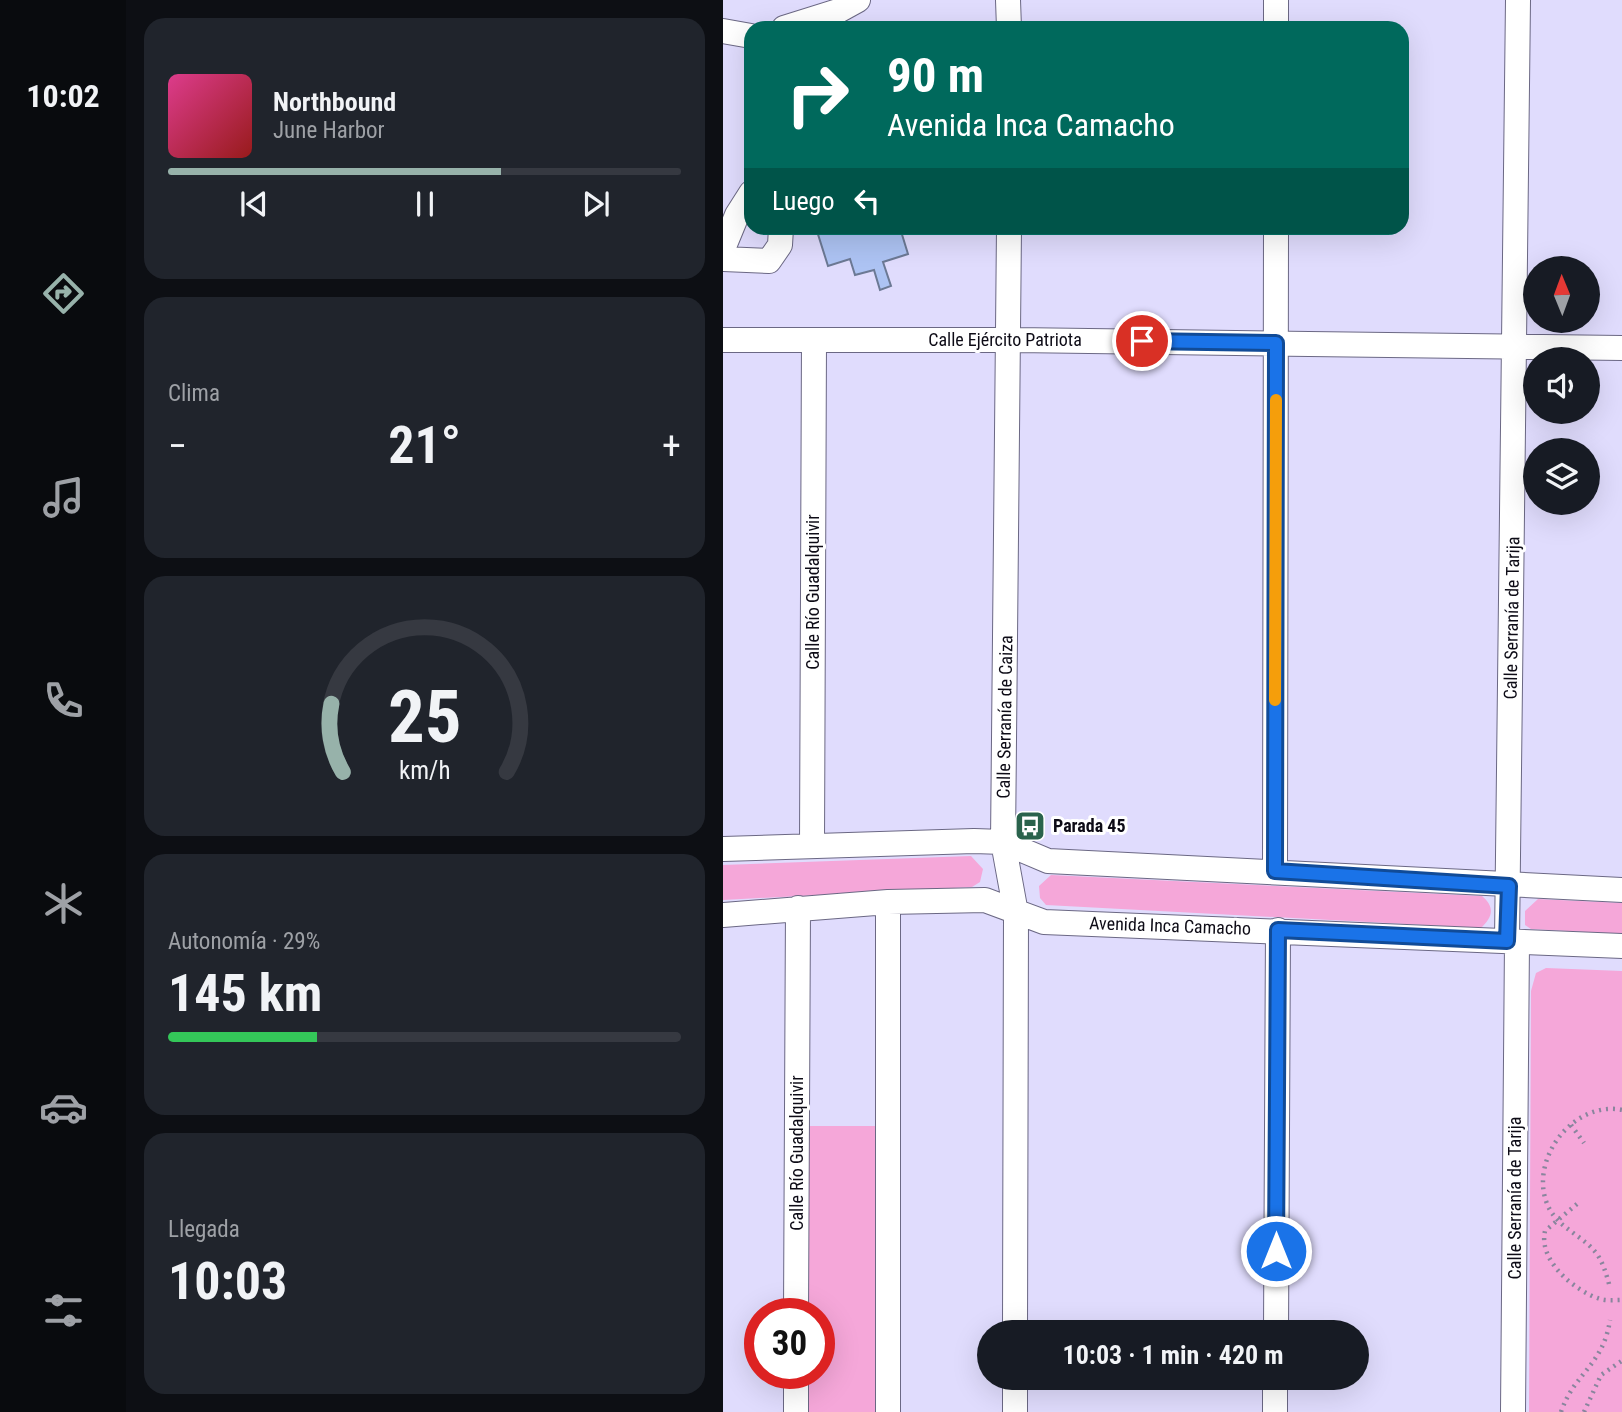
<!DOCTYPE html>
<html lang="es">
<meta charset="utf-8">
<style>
:root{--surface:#171b24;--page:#20242c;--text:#f1f3f6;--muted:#9ea1a6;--line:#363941;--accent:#97b2aa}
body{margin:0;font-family:"Roboto Condensed",sans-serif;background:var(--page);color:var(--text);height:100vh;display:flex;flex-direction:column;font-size:26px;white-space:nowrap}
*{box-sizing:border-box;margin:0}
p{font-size:23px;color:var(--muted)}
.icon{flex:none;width:38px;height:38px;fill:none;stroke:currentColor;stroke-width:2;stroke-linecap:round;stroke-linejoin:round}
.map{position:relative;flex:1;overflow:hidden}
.side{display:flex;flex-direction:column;gap:18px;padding:18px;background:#0d0f14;width:597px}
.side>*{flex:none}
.banner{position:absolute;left:21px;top:21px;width:665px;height:214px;border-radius:21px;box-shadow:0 7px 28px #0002;background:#00695c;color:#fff;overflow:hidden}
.needle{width:46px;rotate:359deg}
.fabs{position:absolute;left:800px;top:256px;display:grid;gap:14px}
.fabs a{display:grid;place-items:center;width:77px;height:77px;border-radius:50%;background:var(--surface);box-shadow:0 7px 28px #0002;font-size:35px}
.speed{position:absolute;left:21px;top:1298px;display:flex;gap:14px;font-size:35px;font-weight:700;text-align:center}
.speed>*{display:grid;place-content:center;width:91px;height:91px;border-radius:50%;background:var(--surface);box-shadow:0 7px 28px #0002;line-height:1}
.speed .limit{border:10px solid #d22;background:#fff;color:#111}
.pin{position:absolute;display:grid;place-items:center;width:60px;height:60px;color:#fff;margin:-30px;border:4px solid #fff;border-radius:50%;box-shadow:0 2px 7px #0007}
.me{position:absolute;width:77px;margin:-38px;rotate:0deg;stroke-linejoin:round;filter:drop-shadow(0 0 5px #0008)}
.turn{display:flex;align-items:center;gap:24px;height:147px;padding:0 28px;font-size:32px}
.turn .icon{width:91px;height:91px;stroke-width:2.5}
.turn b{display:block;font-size:49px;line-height:60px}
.then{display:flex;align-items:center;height:66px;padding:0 28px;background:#0003;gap:14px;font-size:26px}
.big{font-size:52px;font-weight:700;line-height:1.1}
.side .card{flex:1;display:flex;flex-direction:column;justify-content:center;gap:10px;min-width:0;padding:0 24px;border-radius:21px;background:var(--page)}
.side .dial{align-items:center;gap:0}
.dial svg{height:182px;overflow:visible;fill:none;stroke:var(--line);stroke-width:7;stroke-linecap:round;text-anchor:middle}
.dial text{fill:var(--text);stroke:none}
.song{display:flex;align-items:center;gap:21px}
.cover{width:84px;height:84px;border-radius:10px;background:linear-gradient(135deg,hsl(330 70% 55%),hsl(0 70% 35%))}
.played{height:7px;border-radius:4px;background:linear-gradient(90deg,var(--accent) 65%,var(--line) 65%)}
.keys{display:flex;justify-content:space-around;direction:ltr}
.heat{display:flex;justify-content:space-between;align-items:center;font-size:38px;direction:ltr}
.charge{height:10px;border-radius:5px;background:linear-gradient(90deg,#34c759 29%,var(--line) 0)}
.trip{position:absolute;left:254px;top:1320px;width:392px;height:70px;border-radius:35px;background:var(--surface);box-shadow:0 7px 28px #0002;font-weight:700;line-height:70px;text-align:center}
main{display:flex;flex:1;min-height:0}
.dock{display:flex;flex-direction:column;width:126px;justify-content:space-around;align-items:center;background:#090b0e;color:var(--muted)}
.dock .icon{width:49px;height:49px}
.dock .on{color:var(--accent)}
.dock b{font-size:32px;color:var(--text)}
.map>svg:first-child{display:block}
.green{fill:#f5a7d9}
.building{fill:#adc3f3;stroke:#6c7994;stroke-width:2}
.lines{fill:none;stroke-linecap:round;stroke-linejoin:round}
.minor-casing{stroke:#6b6884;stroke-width:26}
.path{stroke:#89859d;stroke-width:4.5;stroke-dasharray:2 5;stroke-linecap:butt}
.minor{stroke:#fff;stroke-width:24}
.route-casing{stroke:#114b97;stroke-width:18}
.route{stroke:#1a73e8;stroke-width:12}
.slow{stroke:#f59e0b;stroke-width:12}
.labels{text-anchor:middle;stroke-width:6;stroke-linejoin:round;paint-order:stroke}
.street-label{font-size:18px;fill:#0d0b16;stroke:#fff}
.poi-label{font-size:18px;font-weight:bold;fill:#0d0b16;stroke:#fff;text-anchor:start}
</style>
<main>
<nav class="dock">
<b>10:02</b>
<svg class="icon on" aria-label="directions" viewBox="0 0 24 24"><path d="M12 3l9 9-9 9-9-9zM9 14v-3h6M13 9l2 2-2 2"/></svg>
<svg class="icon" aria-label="music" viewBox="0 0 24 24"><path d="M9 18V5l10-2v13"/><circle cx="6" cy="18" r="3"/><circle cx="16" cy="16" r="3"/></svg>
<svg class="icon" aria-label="phone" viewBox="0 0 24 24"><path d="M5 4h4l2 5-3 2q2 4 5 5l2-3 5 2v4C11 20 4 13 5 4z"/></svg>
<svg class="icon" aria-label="climate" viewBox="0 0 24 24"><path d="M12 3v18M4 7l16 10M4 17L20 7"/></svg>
<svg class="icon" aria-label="car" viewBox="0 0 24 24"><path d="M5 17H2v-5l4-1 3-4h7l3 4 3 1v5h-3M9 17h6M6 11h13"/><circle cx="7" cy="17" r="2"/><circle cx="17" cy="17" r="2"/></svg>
<svg class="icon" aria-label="filters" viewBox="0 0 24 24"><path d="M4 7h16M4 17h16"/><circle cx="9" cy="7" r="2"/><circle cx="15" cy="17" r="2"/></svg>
</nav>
<section class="side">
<div class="card">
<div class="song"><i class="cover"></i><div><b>Northbound</b><p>June Harbor</p></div></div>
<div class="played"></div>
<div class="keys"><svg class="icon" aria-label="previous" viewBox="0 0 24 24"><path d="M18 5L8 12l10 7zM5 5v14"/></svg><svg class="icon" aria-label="pause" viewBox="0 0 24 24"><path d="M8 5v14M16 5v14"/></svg><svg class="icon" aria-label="next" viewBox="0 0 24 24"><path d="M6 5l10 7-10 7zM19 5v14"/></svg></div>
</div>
<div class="card"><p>Clima</p>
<div class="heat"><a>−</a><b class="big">21°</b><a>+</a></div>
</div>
<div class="card dial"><svg viewBox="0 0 100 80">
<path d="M14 69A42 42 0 1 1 86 69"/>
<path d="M14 69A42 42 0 0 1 9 39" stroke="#97b2aa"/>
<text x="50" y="56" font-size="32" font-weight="700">25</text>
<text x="50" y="72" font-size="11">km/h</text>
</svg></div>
<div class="card"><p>Autonomía · 29%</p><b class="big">145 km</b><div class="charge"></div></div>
<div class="card"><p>Llegada</p><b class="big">10:03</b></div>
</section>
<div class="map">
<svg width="900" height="1412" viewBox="0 0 900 1412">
<rect width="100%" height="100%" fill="#e0dcfd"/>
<!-- green -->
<path class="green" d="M248,856L260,869L257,882L249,887L0,900V865Z
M328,875L759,896C772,907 770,917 758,928L323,905L317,898L316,886Z
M815,899L899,903V934L808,929L802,925V911Z
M823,968L899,971V1412H806L808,991L813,973Z
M83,1126H157L156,1412H85V1374H96V1314H85Z"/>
<!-- building -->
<path class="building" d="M93,228H177L185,254L160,262L168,286L157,290L151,270L132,275L127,259L105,266Z"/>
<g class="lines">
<!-- minor casing -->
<g class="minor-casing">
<path id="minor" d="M285,0L286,28
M553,0V28
M61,28L115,11L135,0
M0,31L28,36
M286,228L280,842L293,913L292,1332
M0,249L14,215L28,193
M0,259L46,261L57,245L58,228
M0,340H286L900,348
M89,845L91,340
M0,849L251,841L280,842L325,861L900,890
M552,871L553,228
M165,902V1412
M0,915L165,902L262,900L321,922L900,946
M784,941L795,0
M73,1314L75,908
M553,1332L555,930
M73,1412V1374
M292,1412V1377
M552,1412V1377
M790,1412L794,942"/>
</g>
<!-- path -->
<path class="path" d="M848,1125L861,1143
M854,1204L822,1231C815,1261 852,1291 877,1299C884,1301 892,1300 900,1300
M886,1284C883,1273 880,1263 874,1254C858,1233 832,1228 823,1201C808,1157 851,1100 900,1110
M838,1412C851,1373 880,1366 887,1320
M861,1412L878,1375L900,1360"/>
<!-- minor -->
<use href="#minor" class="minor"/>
</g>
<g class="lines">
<!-- route casing -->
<g class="route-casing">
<path id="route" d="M419,341L553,343L552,871L786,886L784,941L555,930L553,1251"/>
</g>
<!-- route -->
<use href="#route" class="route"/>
<!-- slow -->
<path class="slow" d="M552,700L553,400"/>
</g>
<!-- icons -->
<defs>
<g id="bus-square" transform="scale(1.575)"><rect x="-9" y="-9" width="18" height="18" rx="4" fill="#2a634c" stroke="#fff"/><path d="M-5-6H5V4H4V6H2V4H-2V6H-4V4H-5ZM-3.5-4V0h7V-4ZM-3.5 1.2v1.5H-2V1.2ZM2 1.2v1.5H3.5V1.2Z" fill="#fff"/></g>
</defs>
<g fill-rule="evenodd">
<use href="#bus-square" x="307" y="826"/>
</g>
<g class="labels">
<!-- street labels -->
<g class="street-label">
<text x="282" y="346">Calle Ejército Patriota</text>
<text transform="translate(90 592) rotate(-90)" y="6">Calle Río Guadalquivir</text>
<text transform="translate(789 618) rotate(-89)" y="6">Calle Serranía de Tarija</text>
<text transform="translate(282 717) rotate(-89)" y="6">Calle Serranía de Caiza</text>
<text transform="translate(447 926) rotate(2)" y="6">Avenida Inca Camacho</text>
<text transform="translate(74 1153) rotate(-90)" y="6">Calle Río Guadalquivir</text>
<text transform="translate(792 1198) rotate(-90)" y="6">Calle Serranía de Tarija</text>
</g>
<!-- poi labels -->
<g class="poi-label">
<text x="330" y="832">Parada 45</text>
</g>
</g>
</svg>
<div class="fabs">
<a><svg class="needle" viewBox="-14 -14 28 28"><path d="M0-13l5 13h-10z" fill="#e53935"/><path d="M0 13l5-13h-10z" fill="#9ea1a6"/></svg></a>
<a><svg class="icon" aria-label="sound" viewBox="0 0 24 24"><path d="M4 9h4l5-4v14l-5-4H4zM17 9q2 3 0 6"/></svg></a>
<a><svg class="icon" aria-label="layers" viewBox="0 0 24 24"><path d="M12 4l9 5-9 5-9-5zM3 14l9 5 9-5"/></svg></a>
</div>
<div class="speed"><div class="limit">30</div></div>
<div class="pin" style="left:419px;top:341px;background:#d93025"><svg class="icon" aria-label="arrive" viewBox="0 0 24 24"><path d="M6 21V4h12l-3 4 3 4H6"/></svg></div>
<svg class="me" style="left:553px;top:1251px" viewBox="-20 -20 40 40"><circle r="17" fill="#1a73e8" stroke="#fff" stroke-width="3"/><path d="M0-11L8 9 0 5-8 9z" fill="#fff"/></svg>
<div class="trip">10:03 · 1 min · 420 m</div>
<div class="banner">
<div class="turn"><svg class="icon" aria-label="right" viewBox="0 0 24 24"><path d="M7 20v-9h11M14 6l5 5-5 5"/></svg><div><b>90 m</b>Avenida Inca Camacho</div></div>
<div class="then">Luego<svg class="icon" aria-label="left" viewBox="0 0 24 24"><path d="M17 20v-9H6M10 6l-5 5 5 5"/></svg></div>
</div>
</div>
</main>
